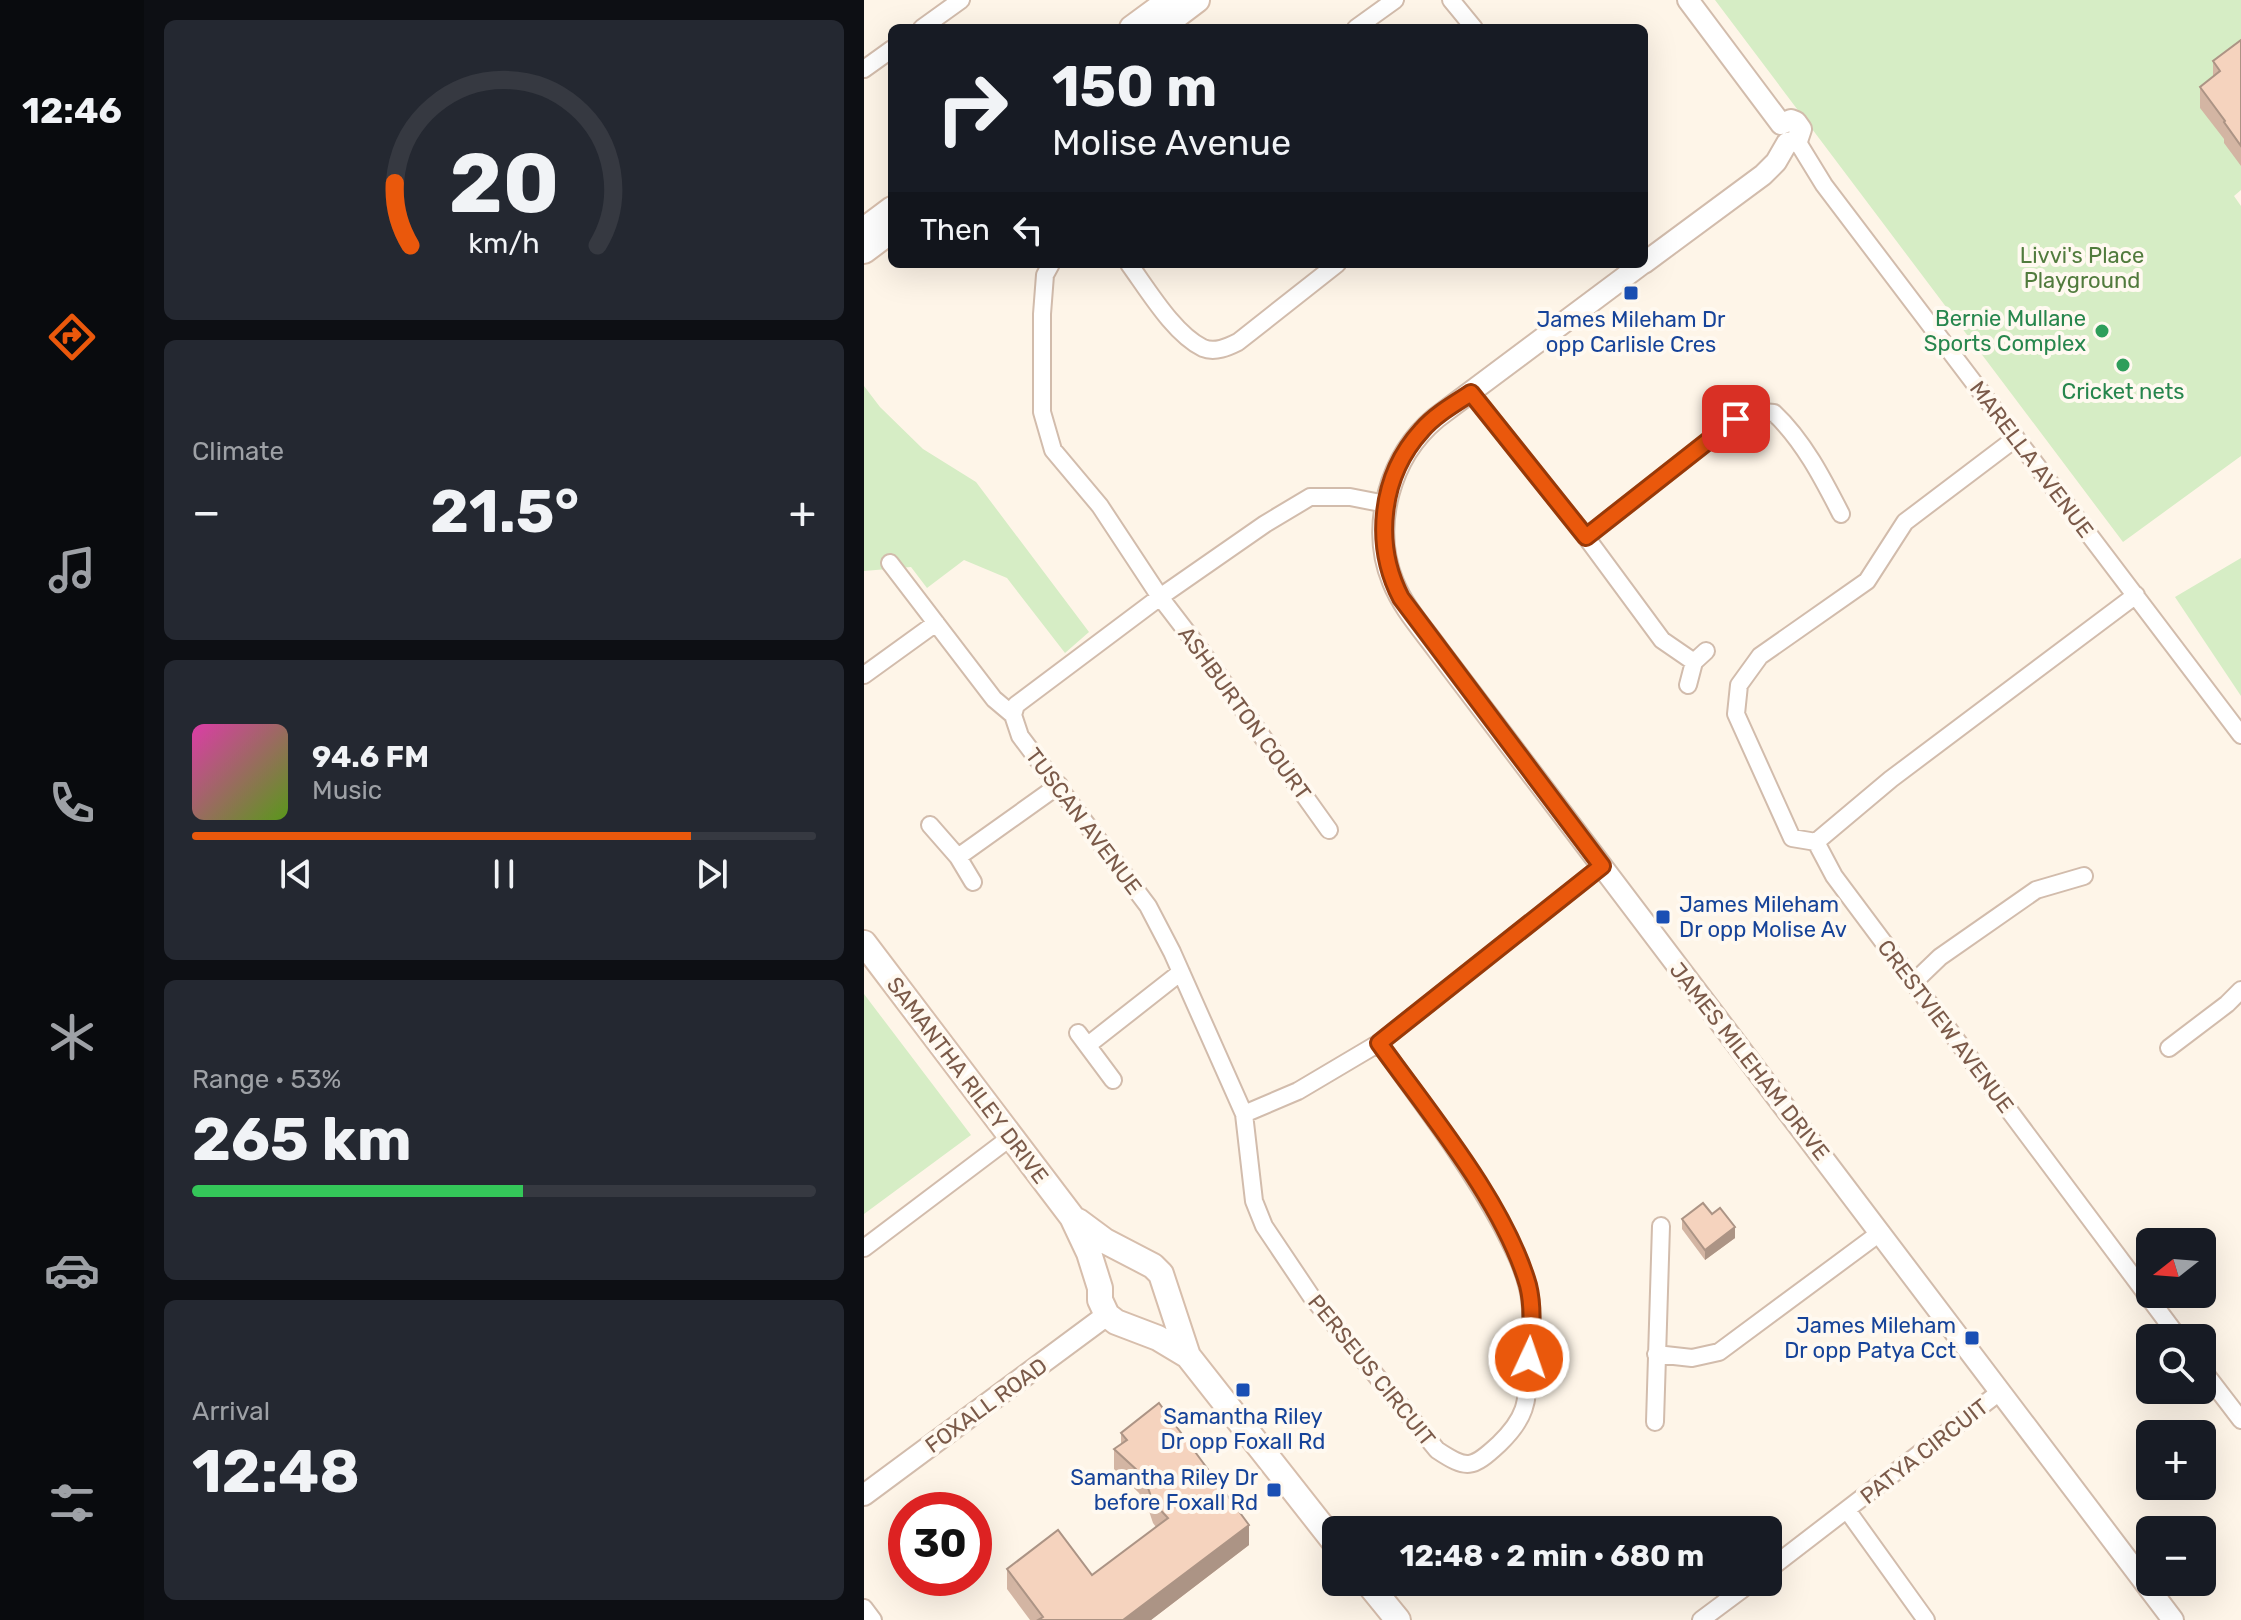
<!DOCTYPE html>
<meta charset="utf-8">
<style>
:root{--surface:#171b24;--page:#242831;--text:#f1f3f6;--muted:#9ea1a6;--line:#363941;--accent:#ea580c}
body{margin:0;font-family:Rubik,sans-serif;background:var(--page);color:var(--text);height:100vh;display:flex;flex-direction:column;font-size:30px;white-space:nowrap}
*{box-sizing:border-box;margin:0}
p{font-size:26px;color:var(--muted)}
.icon{flex:none;width:44px;height:44px;fill:none;stroke:currentColor;stroke-width:2;stroke-linecap:round;stroke-linejoin:round}
.map{position:relative;flex:1;overflow:hidden}
.sheet{display:flex;flex-direction:column;gap:20px;padding:20px;background:#0d0f14;width:720px}
.sheet>*{flex:none}
.banner{position:absolute;left:24px;top:24px;width:760px;height:244px;border-radius:12px;box-shadow:0 8px 32px #0002;background:#171b24;color:var(--text);overflow:hidden}
.needle{width:52px;rotate:253deg}
.tools{position:absolute;left:1272px;top:1228px;display:grid;gap:16px}
.tools a{display:grid;place-items:center;width:80px;height:80px;border-radius:12px;background:var(--surface);box-shadow:0 8px 32px #0002;font-size:40px}
.speed{position:absolute;left:24px;top:1492px;display:flex;gap:16px;font-size:40px;font-weight:700;text-align:center}
.speed>*{display:grid;place-content:center;width:104px;height:104px;border-radius:50%;background:var(--surface);box-shadow:0 8px 32px #0002;line-height:1}
.speed .limit{border:12px solid #d22;background:#fff;color:#111}
.pin{position:absolute;display:grid;place-items:center;width:68px;height:68px;color:#fff;margin:-34px;border-radius:16px;box-shadow:0 4px 12px #0006}
.me{position:absolute;width:88px;margin:-44px;rotate:3deg;stroke-linejoin:round;filter:drop-shadow(0 0 6px #0008)}
.turn{display:flex;align-items:center;gap:28px;height:168px;padding:0 32px;font-size:36px}
.turn .icon{width:104px;height:104px;stroke-width:2.5}
.turn b{display:block;font-size:56px;line-height:68px}
.then{display:flex;align-items:center;height:76px;padding:0 32px;background:#0003;gap:16px;font-size:30px}
.big{font-size:60px;font-weight:700;line-height:1.1}
.sheet .widget{flex:1;display:flex;flex-direction:column;justify-content:center;gap:12px;min-width:0;padding:0 28px;border-radius:12px;background:var(--page)}
.sheet .dial{align-items:center;gap:0}
.dial svg{height:208px;overflow:visible;fill:none;stroke:var(--line);stroke-width:7;stroke-linecap:round;text-anchor:middle}
.dial text{fill:var(--text);stroke:none}
.song{display:flex;align-items:center;gap:24px}
.cover{width:96px;height:96px;border-radius:12px;background:linear-gradient(135deg,hsl(320 70% 55%),hsl(90 70% 35%))}
.played{height:8px;border-radius:4px;background:linear-gradient(90deg,var(--accent) 80%,var(--line) 80%)}
.keys{display:flex;justify-content:space-around;direction:ltr}
.heat{display:flex;justify-content:space-between;align-items:center;font-size:44px;direction:ltr}
.charge{height:12px;border-radius:6px;background:linear-gradient(90deg,#34c759 53%,var(--line) 0)}
.trip{position:absolute;left:458px;top:1516px;width:460px;height:80px;border-radius:12px;background:var(--surface);box-shadow:0 8px 32px #0002;font-weight:700;line-height:80px;text-align:center}
main{display:flex;flex:1;min-height:0}
.tab-bar{display:flex;flex-direction:column;width:144px;justify-content:space-around;align-items:center;background:#090b0e;color:var(--muted)}
.tab-bar .icon{width:56px;height:56px}
.tab-bar .current{color:var(--accent)}
.tab-bar b{font-size:36px;color:var(--text)}
.map>svg:first-child{display:block}
.green{fill:#d6edc5}
.lines{fill:none;stroke-linecap:round;stroke-linejoin:round}
.minor-casing{stroke:#d2bcac;stroke-width:20}
.tertiary-casing{stroke:#d2bcac;stroke-width:24}
.secondary-casing{stroke:#d7beac;stroke-width:28}
.minor{stroke:#fff;stroke-width:16}
.tertiary{stroke:#fff;stroke-width:20}
.secondary{stroke:#fff;stroke-width:24}
.wall{fill:#d3b5a3}
.shaded-wall{fill:#ac9485}
.building{fill:#f5d3be;stroke:#ac9485;stroke-width:2}
.route-casing{stroke:#983908;stroke-width:20}
.route{stroke:#ea580c;stroke-width:14}
.transit-dot{fill:#1a4fb4;stroke:#fff9f0;stroke-width:3}
.leisure-dot{fill:#2e9e5b;stroke:#fff9f0;stroke-width:3}
.labels{text-anchor:middle;stroke-width:8;stroke-linejoin:round;paint-order:stroke}
.park-label{font-size:22px;fill:#517b3d;stroke:#fff9f0}
.leisure-label{font-size:22px;fill:#27864d;stroke:#fff9f0;text-anchor:end}
.transit-label{font-size:22px;fill:#164399;stroke:#fff9f0}
.street-label{font-size:22px;fill:#7b5a49;stroke:#fff9f0}
</style>
<main>
<nav class="tab-bar">
<b>12:46</b>
<svg class="icon current" aria-label="directions" viewBox="0 0 24 24"><path d="M12 3l9 9-9 9-9-9zM9 14v-3h6M13 9l2 2-2 2"/></svg>
<svg class="icon" aria-label="music" viewBox="0 0 24 24"><path d="M9 18V5l10-2v13"/><circle cx="6" cy="18" r="3"/><circle cx="16" cy="16" r="3"/></svg>
<svg class="icon" aria-label="phone" viewBox="0 0 24 24"><path d="M5 4h4l2 5-3 2q2 4 5 5l2-3 5 2v4C11 20 4 13 5 4z"/></svg>
<svg class="icon" aria-label="climate" viewBox="0 0 24 24"><path d="M12 3v18M4 7l16 10M4 17L20 7"/></svg>
<svg class="icon" aria-label="car" viewBox="0 0 24 24"><path d="M5 17H2v-5l4-1 3-4h7l3 4 3 1v5h-3M9 17h6M6 11h13"/><circle cx="7" cy="17" r="2"/><circle cx="17" cy="17" r="2"/></svg>
<svg class="icon" aria-label="filters" viewBox="0 0 24 24"><path d="M4 7h16M4 17h16"/><circle cx="9" cy="7" r="2"/><circle cx="15" cy="17" r="2"/></svg>
</nav>
<section class="sheet">
<div class="widget dial"><svg viewBox="0 0 100 80">
<path d="M14 69A42 42 0 1 1 86 69"/>
<path d="M14 69A42 42 0 0 1 8 45" stroke="#ea580c"/>
<text x="50" y="56" font-size="32" font-weight="700">20</text>
<text x="50" y="72" font-size="11">km/h</text>
</svg></div>
<div class="widget"><p>Climate</p>
<div class="heat"><a>−</a><b class="big">21.5°</b><a>+</a></div>
</div>
<div class="widget">
<div class="song"><i class="cover"></i><div><b>94.6 FM</b><p>Music</p></div></div>
<div class="played"></div>
<div class="keys"><svg class="icon" aria-label="previous" viewBox="0 0 24 24"><path d="M18 5L8 12l10 7zM5 5v14"/></svg><svg class="icon" aria-label="pause" viewBox="0 0 24 24"><path d="M8 5v14M16 5v14"/></svg><svg class="icon" aria-label="next" viewBox="0 0 24 24"><path d="M6 5l10 7-10 7zM19 5v14"/></svg></div>
</div>
<div class="widget"><p>Range · 53%</p><b class="big">265 km</b><div class="charge"></div></div>
<div class="widget"><p>Arrival</p><b class="big">12:48</b></div>
</section>
<div class="map">
<svg width="1377" height="1620" viewBox="0 0 1377 1620">
<rect width="100%" height="100%" fill="#fef5e8"/>
<!-- green -->
<path class="green" d="M851,0H1377V190L1370,196L1377,206V456L1259,542Z
M0,386L16,407L59,449L112,482L225,632L201,653L143,578L100,560L63,588L47,567L0,571Z
M1377,558V696L1311,597Z
M0,994L107,1135L0,1214Z"/>
<g class="lines">
<!-- minor casing -->
<g class="minor-casing">
<path id="minor" d="M587,0L610,28
M58,28L97,0
M492,28L531,0
M0,69L28,49
M933,141L960,185L1377,735
M187,264L181,275L178,314V412L189,450L236,506L296,597L332,644L465,830
M265,264C284,290 310,334 339,348C351,353 364,347 374,342L473,264
M607,393L722,537L798,640L830,662
M722,537L872,419L886,411L910,413C939,440 959,479 977,514
M26,563L130,699L149,715
M1272,595L1027,779L952,842L970,876L1315,1338
M0,675L72,623
M824,685L830,662L842,651
M66,825L94,857L109,882
M952,842L928,838L872,714L875,685L896,656L1003,581L1041,522L1152,438
M94,857L195,785
M1050,982L1076,957L1172,890L1220,876
M214,1033L249,1080
M515,1043C558,1103 603,1161 638,1226C648,1246 659,1266 664,1288C670,1312 666,1337 665,1361C663,1400 665,1415 635,1444C608,1469 603,1470 573,1450L447,1296L400,1226L390,1201L380,1114L308,952L284,906L156,736L149,715L152,705L296,597L401,524L446,497H486L522,504
M224,1045L317,972
M1305,1048L1363,1004L1377,990
M380,1114L434,1091L515,1043L738,866
M0,1248L147,1137
M792,1354L828,1358L855,1352L1017,1232
M1338,1369L1377,1420
M791,1422L797,1226
M983,1510L1062,1620
M904,1570L1137,1391
M0,1608L9,1620
M837,1620L888,1582"/>
</g>
<!-- tertiary casing -->
<g class="tertiary-casing">
<path id="tertiary" d="M824,0L917,124
M917,124L927,120L932,122L937,129L933,141L923,143
M780,263L899,175L912,162L923,143
M778,264L572,418C526,456 506,526 529,582C539,607 558,628 574,650L1309,1620
M0,1495L243,1315"/>
</g>
<!-- secondary casing -->
<g class="secondary-casing">
<path id="secondary" d="M268,28L306,0
M296,28L333,0
M0,230L28,209
M0,251L28,230
M0,943L208,1217L225,1253L236,1288V1300L243,1315L252,1322L294,1338L324,1356
M214,1221L241,1241L289,1266L297,1274L324,1356L472,1544
M503,1582L534,1620"/>
</g>
<!-- minor -->
<use href="#minor" class="minor"/>
<!-- tertiary -->
<use href="#tertiary" class="tertiary"/>
<!-- secondary -->
<use href="#secondary" class="secondary"/>
</g>
<!-- wall -->
<path class="wall" d="M1377,40V166L1360,143V139L1336,108V87L1349,77V61Z
M848,1214L871,1238L841,1260L818,1229V1219Z
M257,1433L385,1545L287,1620H166L143,1589V1569L228,1575L292,1527L289,1523L284,1508L275,1493L250,1469V1449L257,1444Z"/>
<!-- shaded-wall -->
<path class="shaded-wall" d="M871,1227V1238L841,1260V1250Z
M385,1525V1545L287,1620H259Z"/>
<!-- building -->
<path class="building" d="M1377,40V146L1360,122L1361,121L1336,87L1356,71L1349,61Z
M839,1203L848,1214L856,1208L871,1227L841,1250L818,1219Z
M295,1403L385,1525L259,1620H174L179,1617L143,1569L194,1530L228,1575L304,1518L289,1502L284,1488L275,1472L250,1449L263,1440L257,1433Z"/>
<g class="lines">
<!-- route casing -->
<g class="route-casing">
<path id="route" d="M665,1358C667,1334 670,1309 664,1285C640,1202 565,1113 515,1043L738,866L537,598C509,544 516,476 558,430C571,415 590,404 607,393L722,537L872,419"/>
</g>
<!-- route -->
<use href="#route" class="route"/>
</g>
<!-- markers -->
<g class="transit-dot">
<rect x="759" y="285" width="16" height="16" rx="4"/>
<rect x="791" y="909" width="16" height="16" rx="4"/>
<rect x="1100" y="1330" width="16" height="16" rx="4"/>
<rect x="371" y="1382" width="16" height="16" rx="4"/>
<rect x="402" y="1482" width="16" height="16" rx="4"/>
</g>
<g class="leisure-dot">
<circle cx="1238" cy="331" r="8"/>
<circle cx="1259" cy="365" r="8"/>
</g>
<g class="labels">
<!-- park labels -->
<g class="park-label">
<text x="1218" y="263">Livvi's Place<tspan x="1218" dy="25">Playground</tspan></text>
</g>
<!-- leisure labels -->
<g class="leisure-label">
<text x="1222" y="326">Bernie Mullane<tspan x="1222" dy="25">Sports Complex</tspan></text>
<text x="1259" y="399" text-anchor="middle">Cricket nets</text>
</g>
<!-- transit labels -->
<g class="transit-label">
<text x="767" y="327">James Mileham Dr<tspan x="767" dy="25">opp Carlisle Cres</tspan></text>
<text x="815" y="912" text-anchor="start">James Mileham<tspan x="815" dy="25">Dr opp Molise Av</tspan></text>
<text x="1092" y="1333" text-anchor="end">James Mileham<tspan x="1092" dy="25">Dr opp Patya Cct</tspan></text>
<text x="379" y="1424">Samantha Riley<tspan x="379" dy="25">Dr opp Foxall Rd</tspan></text>
<text x="394" y="1485" text-anchor="end">Samantha Riley Dr<tspan x="394" dy="25">before Foxall Rd</tspan></text>
</g>
<!-- street labels -->
<g class="street-label">
<text transform="translate(1168 459) rotate(53)" y="8">MARELLA AVENUE</text>
<text transform="translate(381 713) rotate(54)" y="8">ASHBURTON COURT</text>
<text transform="translate(220 821) rotate(53)" y="8">TUSCAN AVENUE</text>
<text transform="translate(1082 1026) rotate(53)" y="8">CRESTVIEW AVENUE</text>
<text transform="translate(886 1061) rotate(52)" y="8">JAMES MILEHAM DRIVE</text>
<text transform="translate(104 1080) rotate(53)" y="8">SAMANTHA RILEY DRIVE</text>
<text transform="translate(508 1370) rotate(51)" y="8">PERSEUS CIRCUIT</text>
<text transform="translate(122 1405) rotate(-36)" y="8">FOXALL ROAD</text>
<text transform="translate(1060 1451) rotate(-38)" y="8">PATYA CIRCUIT</text>
</g>
</g>
</svg>
<div class="tools">
<a><svg class="needle" viewBox="-14 -14 28 28"><path d="M0-13l5 13h-10z" fill="#e53935"/><path d="M0 13l5-13h-10z" fill="#9ea1a6"/></svg></a>
<a><svg class="icon" aria-label="search" viewBox="0 0 24 24"><circle cx="10" cy="10" r="6"/><path d="M15 15l6 6"/></svg></a>
<a>+</a>
<a>−</a>
</div>
<div class="speed"><div class="limit">30</div></div>
<div class="pin" style="left:872px;top:419px;background:#d93025"><svg class="icon" aria-label="arrive" viewBox="0 0 24 24"><path d="M6 21V4h12l-3 4 3 4H6"/></svg></div>
<svg class="me" style="left:665px;top:1358px" viewBox="-20 -20 40 40"><circle r="17" fill="#ea580c" stroke="#fff" stroke-width="3"/><path d="M0-11L8 9 0 5-8 9z" fill="#fff"/></svg>
<div class="trip">12:48 · 2 min · 680 m</div>
<div class="banner">
<div class="turn"><svg class="icon" aria-label="right" viewBox="0 0 24 24"><path d="M7 20v-9h11M14 6l5 5-5 5"/></svg><div><b>150 m</b>Molise Avenue</div></div>
<div class="then">Then<svg class="icon" aria-label="left" viewBox="0 0 24 24"><path d="M17 20v-9H6M10 6l-5 5 5 5"/></svg></div>
</div>
</div>
</main>
